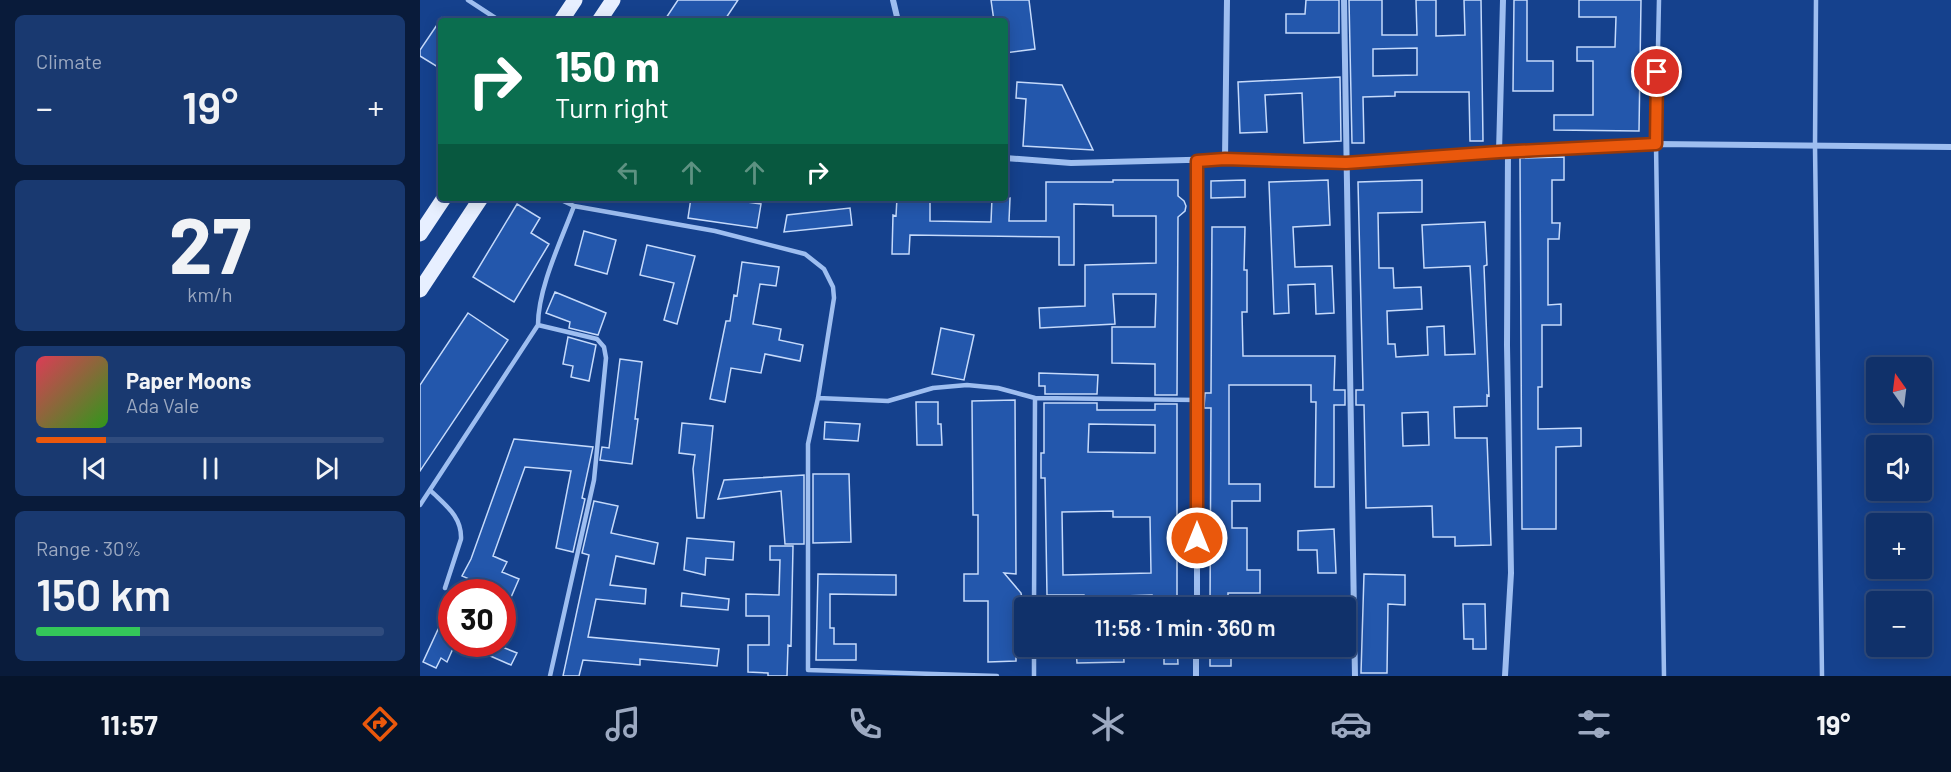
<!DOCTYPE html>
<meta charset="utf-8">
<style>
:root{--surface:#10316a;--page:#193970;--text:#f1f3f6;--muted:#9ca9c1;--line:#304c7e;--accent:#ea580c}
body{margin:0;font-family:Barlow,sans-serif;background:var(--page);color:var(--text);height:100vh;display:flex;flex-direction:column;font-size:22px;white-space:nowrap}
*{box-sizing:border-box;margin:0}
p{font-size:20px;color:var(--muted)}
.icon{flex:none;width:33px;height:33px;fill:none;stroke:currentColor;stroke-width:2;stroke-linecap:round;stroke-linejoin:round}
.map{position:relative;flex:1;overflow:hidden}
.details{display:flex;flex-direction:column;gap:15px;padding:15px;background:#091b3a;width:420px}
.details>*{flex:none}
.guide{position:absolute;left:18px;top:18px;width:570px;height:183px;border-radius:6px;box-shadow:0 3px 15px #0003,0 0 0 2px var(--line);background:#0b6e4f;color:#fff;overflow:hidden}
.needle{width:39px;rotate:346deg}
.tools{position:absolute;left:1446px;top:357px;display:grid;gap:12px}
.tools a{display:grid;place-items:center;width:66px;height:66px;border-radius:6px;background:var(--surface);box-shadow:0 3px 15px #0003,0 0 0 2px var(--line);font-size:30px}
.speed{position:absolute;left:18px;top:579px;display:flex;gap:12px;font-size:30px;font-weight:700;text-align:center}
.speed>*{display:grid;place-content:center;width:78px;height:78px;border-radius:50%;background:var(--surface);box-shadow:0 3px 15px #0003,0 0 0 2px var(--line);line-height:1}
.speed .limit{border:9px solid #d22;background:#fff;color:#111}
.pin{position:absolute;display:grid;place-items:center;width:51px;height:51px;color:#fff;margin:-26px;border:3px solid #fff;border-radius:50%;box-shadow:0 2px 6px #0007}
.me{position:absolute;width:66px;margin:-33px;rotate:0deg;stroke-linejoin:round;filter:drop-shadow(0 0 4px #0008)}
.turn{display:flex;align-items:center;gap:21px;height:126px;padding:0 18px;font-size:27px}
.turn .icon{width:78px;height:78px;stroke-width:2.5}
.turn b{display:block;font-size:42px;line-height:51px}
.lanes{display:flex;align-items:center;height:57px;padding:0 18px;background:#0003;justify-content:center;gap:30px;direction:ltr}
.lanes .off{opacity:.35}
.big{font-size:45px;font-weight:600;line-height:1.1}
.details .tile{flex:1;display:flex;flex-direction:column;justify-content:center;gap:9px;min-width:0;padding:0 21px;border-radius:9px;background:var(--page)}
.details .dial{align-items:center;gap:0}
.dial b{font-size:78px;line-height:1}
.song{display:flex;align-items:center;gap:18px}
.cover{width:72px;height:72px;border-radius:9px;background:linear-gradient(135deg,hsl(350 70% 55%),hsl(110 70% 35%))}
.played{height:6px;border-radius:3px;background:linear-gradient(90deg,var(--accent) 20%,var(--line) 20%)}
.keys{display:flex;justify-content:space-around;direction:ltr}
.heat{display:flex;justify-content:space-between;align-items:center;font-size:33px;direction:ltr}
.charge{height:9px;border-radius:4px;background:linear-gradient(90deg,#34c759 30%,var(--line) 0)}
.trip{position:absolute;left:594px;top:597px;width:342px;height:60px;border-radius:6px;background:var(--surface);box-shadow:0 3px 15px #0003,0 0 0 2px var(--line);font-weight:600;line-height:60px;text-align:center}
.menu{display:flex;height:96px;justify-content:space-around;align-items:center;background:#06142a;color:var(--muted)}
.menu .icon{width:42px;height:42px}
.menu .current{color:var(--accent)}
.menu b{font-size:27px;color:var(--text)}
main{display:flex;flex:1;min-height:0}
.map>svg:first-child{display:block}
.building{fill:#2357ac;stroke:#c5dafb;stroke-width:1.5;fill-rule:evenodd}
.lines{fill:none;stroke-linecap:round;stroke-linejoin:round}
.lane{stroke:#9ebef0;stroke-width:4.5}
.street{stroke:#9ebef0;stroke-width:6}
.primary{stroke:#e7efff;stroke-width:15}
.route-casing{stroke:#983908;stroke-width:15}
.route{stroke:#ea580c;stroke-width:10}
</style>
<main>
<section class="details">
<div class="tile"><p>Climate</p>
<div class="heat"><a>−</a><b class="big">19°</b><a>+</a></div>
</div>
<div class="tile dial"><b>27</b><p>km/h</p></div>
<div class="tile">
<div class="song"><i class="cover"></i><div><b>Paper Moons</b><p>Ada Vale</p></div></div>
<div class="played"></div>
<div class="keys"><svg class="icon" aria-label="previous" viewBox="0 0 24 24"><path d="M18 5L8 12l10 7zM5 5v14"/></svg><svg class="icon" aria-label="pause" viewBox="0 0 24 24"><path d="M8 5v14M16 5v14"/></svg><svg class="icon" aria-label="next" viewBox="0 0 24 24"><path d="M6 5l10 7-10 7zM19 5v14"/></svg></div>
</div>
<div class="tile"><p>Range · 30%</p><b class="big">150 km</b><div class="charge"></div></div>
</section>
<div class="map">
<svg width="1531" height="676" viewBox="0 0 1531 676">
<rect width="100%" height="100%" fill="#15418d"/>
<!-- building -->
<path class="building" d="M258,0H318L304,21H244Z
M571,0H609L615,49L585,53V21H574Z
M886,0H919V33H866V14H885Z
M929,0H962V35H997L996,0H1016V36L1045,35L1044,0H1061L1063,141H1050L1049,92H975V96L943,97L944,143H932ZM997,48V75L953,76V49Z
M1094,0H1107V61H1133V91H1093Z
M1159,0H1221L1219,131L1134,130V115H1173V61H1157V47H1195L1196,17H1159Z
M21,19V69L0,56V50Z
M920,77L921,141L884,143L882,93L845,95L847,132L820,133L818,82Z
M597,82L642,85L673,150L603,146L606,99L596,98Z
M1144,157V180H1132V223H1140L1139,239H1128V305L1141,304V325H1122V387H1118V429L1161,428V446L1136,447V529H1102L1100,158Z
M693,180H758V196L764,201L766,206L765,211L758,217L757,395H735V364L692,363V327H735L736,294H693L695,324L620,328L619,308L665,306V265L736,263V216H693V205L654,204V265H639V237L490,235L489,254H472L473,215L476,216L477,198H510V221L571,222L572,198H590L589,221H626V182H693Z
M825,180V197L791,198V181Z
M908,180L910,225L873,227L875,267L912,266L914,313L896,314L895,284L868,285L869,313L854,314L849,182Z
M1002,180V212L958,213L959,268H973L974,288L1001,287L1002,309L967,311L968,344H975L976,357L1008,355L1007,327L1024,326L1025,355L1055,354L1050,266L1004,268L1002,225L1065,222L1067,265L1064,266L1069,396L1067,395V406L1034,407L1035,438H1067L1071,545L1035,546V537H1013L1012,506L946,508L944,405H936V390H943L938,182ZM1008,412L1009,445L983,446L982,413Z
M271,198H299L341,204L337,228L268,218Z
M97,204L120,218L111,233L129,244L94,302L53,277Z
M430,208L432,225L364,232L367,215Z
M792,227H825L824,270H827V312H822L823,356H915L914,390H925V405H914V487H895L896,402H891V385H809V484H840V501H812V528H827V570H840V593H808V608H790L791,408H784L785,393H791Z
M164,231L196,240L187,274L155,265Z
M227,245L275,256L257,324L244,320L254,283L220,275Z
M322,262L359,267L356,286L340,284L333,324L361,329L359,340L383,345L380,361L345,354L341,373L311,368L305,402L290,399L306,321H310L314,295L317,296Z
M135,292L186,313L178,335L149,328L150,322L126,313Z
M48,313L88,340L0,471V385Z
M521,328L554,335L544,380L512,374Z
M148,337L176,345L169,381L151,377L153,366L143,364Z
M200,359L222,362L215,419H218L212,464L180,460L182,447L189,448Z
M619,373L678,375L677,394H625V386H619Z
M595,400L596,574L584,573L601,593L602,598L596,608V661L568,662V601H544V574H558V515H553L552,401Z
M496,402H518V424H521L522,445H497Z
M624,403H677V410H735V404H757V608H732V595L703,596V608H665L664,595H627L625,478H621V453H624ZM669,424L735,425V453L668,452ZM693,511V517H730L731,573L643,575L642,512Z
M405,422L440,424L438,441L404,439Z
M262,423L293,426L284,518H277L273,469L275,455L259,453Z
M94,439L173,447L162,498L165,499L153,552L136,548L151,471L105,467L73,556L87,562L82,572L99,579L82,618V592H70L72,589L42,576L51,559Z
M393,474H429L431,542L393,543Z
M384,475V544H365L361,491L298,499L304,480Z
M174,501L198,506L191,533L238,543L234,564L196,556L190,585L226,589L225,604L176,599L168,637L299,649L297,666L220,659V665L163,660L159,676H143L169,555L162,553Z
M914,529L916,573H898L897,550H878V531Z
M267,538L314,542L313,560L286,558L285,575L264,570Z
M350,546H373L371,646L368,645L367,676H348V673L328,672V645H349V616H326V594L359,595L360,560H350Z
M398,574L476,575V595L410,594V628H414V644H436V660H396Z
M944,574L985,575V605L968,604L967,673H941Z
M262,593L309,599L308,610L261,606Z
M32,599V644H35L27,662L21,658L16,668L3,662Z
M1043,604H1065L1066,649H1053V639H1044Z
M43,644H75L97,653L91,665Z
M690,646H703L704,662L657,663L656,650L690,649Z
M744,646H757L758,664H744Z
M790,646H811V666H790Z"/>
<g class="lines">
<!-- lane -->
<path class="lane" d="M48,0L80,21
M1239,0L1236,144L1244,676
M1396,0L1395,146L1402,676
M137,198L154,206L295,231L385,254L404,269L413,287L414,298L398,398L388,444V670L577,676
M118,325L177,339L184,347L186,358L174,480L130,676
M398,398L468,401L513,388L547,385L578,388L615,398L778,400
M10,490C25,505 42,516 41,539L25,588
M0,505L118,325C118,288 141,241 154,206
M614,608L615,398
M614,676V646"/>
<!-- street -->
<path class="street" d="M473,0L478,21
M924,0L935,676
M1079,152L1083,0
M585,158L651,163L805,159L926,163L1079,152L1236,144L1531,147
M805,159L807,0
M777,161V608
M776,676V646
M1085,676L1091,573L1087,345L1088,151"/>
<!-- primary -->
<path class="primary" d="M141,21L155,0
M179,21L193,0
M0,234L24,198
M0,290L61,198"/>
</g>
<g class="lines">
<!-- route casing -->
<g class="route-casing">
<path id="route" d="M777,538V161L805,159L926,163L1079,152L1236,144L1237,72"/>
</g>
<!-- route -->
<use href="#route" class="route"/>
</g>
</svg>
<div class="tools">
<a><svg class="needle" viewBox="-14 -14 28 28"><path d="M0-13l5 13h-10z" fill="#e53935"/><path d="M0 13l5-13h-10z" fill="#9ca9c1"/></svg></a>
<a><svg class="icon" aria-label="sound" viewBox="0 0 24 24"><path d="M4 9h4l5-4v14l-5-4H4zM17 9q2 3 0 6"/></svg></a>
<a>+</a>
<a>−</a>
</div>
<div class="speed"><div class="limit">30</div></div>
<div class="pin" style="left:1237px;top:72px;background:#d93025"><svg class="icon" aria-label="arrive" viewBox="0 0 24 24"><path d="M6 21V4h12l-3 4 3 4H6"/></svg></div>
<svg class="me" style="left:777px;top:538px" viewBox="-20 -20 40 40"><circle r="17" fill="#ea580c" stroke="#fff" stroke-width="3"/><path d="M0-11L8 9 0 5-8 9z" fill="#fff"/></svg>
<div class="trip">11:58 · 1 min · 360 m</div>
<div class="guide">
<div class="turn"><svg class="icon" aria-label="right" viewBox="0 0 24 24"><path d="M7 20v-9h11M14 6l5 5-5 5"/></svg><div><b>150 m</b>Turn right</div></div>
<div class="lanes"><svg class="icon off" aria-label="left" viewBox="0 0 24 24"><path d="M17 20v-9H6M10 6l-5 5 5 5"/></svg><svg class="icon off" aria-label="ahead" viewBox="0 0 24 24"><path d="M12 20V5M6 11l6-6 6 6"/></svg><svg class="icon off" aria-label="ahead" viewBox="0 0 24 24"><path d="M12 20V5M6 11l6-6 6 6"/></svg><svg class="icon" aria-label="right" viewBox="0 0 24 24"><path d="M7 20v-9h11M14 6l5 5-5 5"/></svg></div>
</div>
</div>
</main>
<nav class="menu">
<b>11:57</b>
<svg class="icon current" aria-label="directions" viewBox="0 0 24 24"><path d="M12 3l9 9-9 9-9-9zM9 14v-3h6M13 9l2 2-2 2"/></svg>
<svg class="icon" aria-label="music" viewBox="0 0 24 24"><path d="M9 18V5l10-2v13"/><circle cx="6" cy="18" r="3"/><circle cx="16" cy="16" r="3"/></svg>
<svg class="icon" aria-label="phone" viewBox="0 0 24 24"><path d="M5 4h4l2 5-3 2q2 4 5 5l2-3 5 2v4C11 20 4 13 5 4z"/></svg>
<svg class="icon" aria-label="climate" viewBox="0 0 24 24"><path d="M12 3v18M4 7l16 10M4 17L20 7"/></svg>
<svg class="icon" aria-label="car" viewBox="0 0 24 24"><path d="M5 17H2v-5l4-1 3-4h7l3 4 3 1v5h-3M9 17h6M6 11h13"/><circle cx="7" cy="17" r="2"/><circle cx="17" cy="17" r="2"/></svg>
<svg class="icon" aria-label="filters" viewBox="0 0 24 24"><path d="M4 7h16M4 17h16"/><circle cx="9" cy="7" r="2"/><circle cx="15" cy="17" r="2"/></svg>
<b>19°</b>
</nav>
